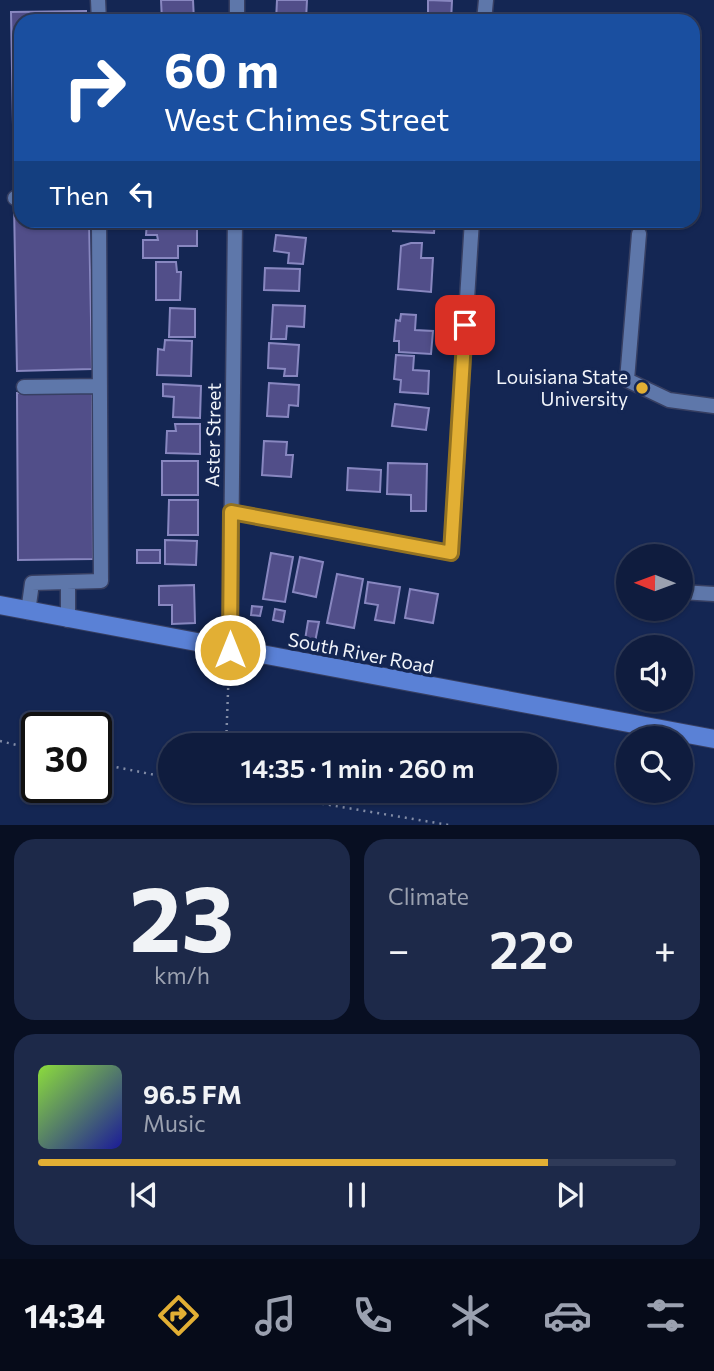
<!DOCTYPE html>
<meta charset="utf-8">
<style>
:root{--surface:#0f1c3e;--page:#1d2949;--text:#f1f3f6;--muted:#9ba1b0;--line:#2f3a58;--accent:#e2af34}
body{margin:0;font-family:Commissioner,sans-serif;background:var(--page);color:var(--text);height:100vh;display:flex;flex-direction:column;font-size:26px;white-space:nowrap}
*{box-sizing:border-box;margin:0}
p{font-size:23px;color:var(--muted)}
.icon{flex:none;width:38px;height:38px;fill:none;stroke:currentColor;stroke-width:2;stroke-linecap:round;stroke-linejoin:round}
.map{position:relative;height:825px;overflow:hidden}
.drawer{display:flex;flex-direction:column;gap:14px;padding:14px;background:#080f22;flex:1}
.drawer>*{flex:none}
.guide{position:absolute;left:14px;top:14px;width:686px;height:214px;border-radius:21px;box-shadow:0 2px 5px #0004,0 0 0 2px var(--line);background:#1a4fa0;color:#fff;overflow:hidden}
.needle{width:46px;rotate:271deg}
.fabs{position:absolute;left:616px;top:544px;display:grid;gap:14px}
.fabs a{display:grid;place-items:center;width:77px;height:77px;border-radius:50%;background:var(--surface);box-shadow:0 2px 5px #0004,0 0 0 2px var(--line);font-size:35px}
.speed{position:absolute;left:21px;top:712px;display:flex;gap:14px;font-size:35px;font-weight:700;text-align:center}
.speed>*{display:grid;place-content:center;width:91px;height:91px;border-radius:50%;background:var(--surface);box-shadow:0 2px 5px #0004,0 0 0 2px var(--line);line-height:1}
.speed .limit{border:4px solid #111;border-radius:10px;background:#fff;color:#111}
.pin{position:absolute;display:grid;place-items:center;width:60px;height:60px;color:#fff;margin:-30px;border-radius:14px;box-shadow:0 4px 10px #0006}
.me{position:absolute;width:77px;margin:-38px;rotate:0deg;stroke-linejoin:round;filter:drop-shadow(0 0 5px #0008)}
.turn{display:flex;align-items:center;gap:24px;height:147px;padding:0 35px;font-size:32px}
.turn .icon{width:91px;height:91px;stroke-width:2.5}
.turn b{display:block;font-size:49px;line-height:60px}
.then{display:flex;align-items:center;height:66px;padding:0 35px;background:#0003;gap:14px;font-size:26px}
.big{font-size:52px;font-weight:600;line-height:1.1}
.drawer .widget{flex:1;display:flex;flex-direction:column;justify-content:center;gap:10px;min-width:0;padding:0 24px;border-radius:21px;background:var(--page)}
.drawer .dial{align-items:center;gap:0}
.dial b{font-size:91px;line-height:1}
.song{display:flex;align-items:center;gap:21px}
.cover{width:84px;height:84px;border-radius:10px;background:linear-gradient(135deg,hsl(90 70% 55%),hsl(240 70% 35%))}
.played{height:7px;border-radius:4px;background:linear-gradient(90deg,var(--accent) 80%,var(--line) 80%)}
.keys{display:flex;justify-content:space-around;direction:ltr}
.heat{display:flex;justify-content:space-between;align-items:center;font-size:38px;direction:ltr}
.drawer .tiles{flex:1;display:grid;gap:14px;grid-template-columns:1fr 1fr}
.widget:last-child{grid-column:span 2}
.trip{position:absolute;left:158px;top:733px;width:399px;height:70px;border-radius:35px;background:var(--surface);box-shadow:0 2px 5px #0004,0 0 0 2px var(--line);font-weight:600;line-height:70px;text-align:center}
.dock{display:flex;height:112px;justify-content:space-around;align-items:center;background:#060b19;color:var(--muted)}
.dock .icon{width:49px;height:49px}
.dock .selected{color:var(--accent)}
.dock b{font-size:32px;color:var(--text)}
.map>svg:first-child{display:block}
.building{fill:#514e89;stroke:#8887c0;stroke-width:2}
.lines{fill:none;stroke-linecap:round;stroke-linejoin:round}
.minor-casing{stroke:#373f62;stroke-width:17}
.major-casing{stroke:#373f62;stroke-width:20}
.path{stroke:#828ca6;stroke-width:2.5;stroke-dasharray:2 5;stroke-linecap:butt}
.minor{stroke:#5e77aa;stroke-width:14}
.major{stroke:#5a81d6;stroke-width:18}
.route-casing{stroke:#937222;stroke-width:18}
.route{stroke:#e2af34;stroke-width:12}
.poi-dot{fill:#e2af34;stroke:#142653;stroke-width:2.5}
.labels{text-anchor:middle;stroke-width:7;stroke-linejoin:round;paint-order:stroke}
.poi-label{font-size:19px;fill:#f1f4fa;stroke:#142653;text-anchor:end}
.street-label{font-size:19px;fill:#f1f4fa;stroke:#142653}
</style>
<div class="map">
<svg width="714" height="825" viewBox="0 0 714 825">
<rect width="100%" height="100%" fill="#142653"/>
<!-- building -->
<path class="building" d="M161,0H193L194,21H162Z
M277,0H307L306,20L276,21Z
M428,0L452,1L451,21H414V14L428,15Z
M86,11V21H21V181H14L11,12Z
M14,204H21V220H89L92,369L17,371Z
M274,220H299L298,224Z
M393,220H435L434,233L393,231Z
M147,222L197,223V246H178V258H143V240H158L157,235H146Z
M276,235L306,238L303,264L288,263L289,253L274,251Z
M411,243H422L421,258H433L431,292L398,289L401,246Z
M156,262H176L177,272H181L180,300H156Z
M265,268L300,269L299,291L264,290Z
M273,305L305,306L304,327L287,326L286,339H271Z
M170,308L195,309V337H169Z
M401,314L416,315L415,330L433,331L431,354L399,352V341H394L396,320L400,321Z
M165,340L192,341L191,376L157,375L158,349L164,350Z
M269,343L299,345L297,376H284L285,369L268,368Z
M396,355L414,356L413,370L429,371L428,394L400,392L401,380L394,379Z
M269,383L299,385L298,406L289,405L288,417L267,416Z
M163,384L201,386L200,418L173,417L174,397L163,396Z
M17,393H92L93,559L18,560Z
M395,404L429,408L426,430L392,426Z
M175,424H200V454L166,453L167,431H176Z
M264,441L287,442L286,455H293L291,477L262,475Z
M162,461H198V495H162Z
M388,463L427,464L426,511H411V495L387,494Z
M348,468L381,470L380,492L347,490Z
M169,500H198V535H168Z
M165,540L197,541L196,565L165,564Z
M137,550H160V563H137Z
M271,553L293,557L285,602L263,599Z
M300,557L323,562L316,597L293,592Z
M337,574L363,579L354,628L327,623Z
M368,582L400,587L394,623L375,620L378,605L365,603Z
M194,585L195,623L172,624V605H159V586Z
M410,589L438,594L433,623L405,618Z
M252,606L262,607L260,616L251,615Z
M275,609L285,611L283,622L273,620Z
M308,621L319,622L315,642L305,640Z"/>
<g class="lines">
<!-- minor casing -->
<g class="minor-casing">
<path id="minor" d="M98,0L99,21
M237,21V0
M484,21L486,0
M15,198H21
M639,234L627,380L669,400L714,406
M24,387L100,386
M231,512L451,553L472,220
M681,592L714,594
M28,612L32,583L101,581L99,220
M68,620V583
M230,650L235,220"/>
</g>
<!-- major casing -->
<g class="major-casing">
<path id="major" d="M0,605L714,739"/>
</g>
<!-- path -->
<path class="path" d="M0,741L37,750
M226,746L229,665
M96,763L170,778
M246,791L449,825"/>
<!-- minor -->
<use href="#minor" class="minor"/>
<!-- major -->
<use href="#major" class="major"/>
</g>
<g class="lines">
<!-- route casing -->
<g class="route-casing">
<path id="route" d="M230,650L231,512L451,553L465,325"/>
</g>
<!-- route -->
<use href="#route" class="route"/>
</g>
<!-- markers -->
<circle class="poi-dot" cx="642" cy="388" r="7"/>
<g class="labels">
<!-- poi labels -->
<g class="poi-label">
<text x="628" y="384">Louisiana State<tspan x="628" dy="22">University</tspan></text>
</g>
<!-- street labels -->
<g class="street-label">
<text transform="translate(213 435) rotate(-89)" y="7">Aster Street</text>
<text transform="translate(361 653) rotate(11)" y="7">South River Road</text>
</g>
</g>
</svg>
<div class="fabs">
<a><svg class="needle" viewBox="-14 -14 28 28"><path d="M0-13l5 13h-10z" fill="#e53935"/><path d="M0 13l5-13h-10z" fill="#9ba1b0"/></svg></a>
<a><svg class="icon" aria-label="sound" viewBox="0 0 24 24"><path d="M4 9h4l5-4v14l-5-4H4zM17 9q2 3 0 6"/></svg></a>
<a><svg class="icon" aria-label="search" viewBox="0 0 24 24"><circle cx="10" cy="10" r="6"/><path d="M15 15l6 6"/></svg></a>
</div>
<div class="speed"><div class="limit">30</div></div>
<div class="pin" style="left:465px;top:325px;background:#d93025"><svg class="icon" aria-label="arrive" viewBox="0 0 24 24"><path d="M6 21V4h12l-3 4 3 4H6"/></svg></div>
<svg class="me" style="left:230px;top:650px" viewBox="-20 -20 40 40"><circle r="17" fill="#e2af34" stroke="#fff" stroke-width="3"/><path d="M0-11L8 9 0 5-8 9z" fill="#fff"/></svg>
<div class="trip">14:35 · 1 min · 260 m</div>
<div class="guide">
<div class="turn"><svg class="icon" aria-label="right" viewBox="0 0 24 24"><path d="M7 20v-9h11M14 6l5 5-5 5"/></svg><div><b>60 m</b>West Chimes Street</div></div>
<div class="then">Then<svg class="icon" aria-label="left" viewBox="0 0 24 24"><path d="M17 20v-9H6M10 6l-5 5 5 5"/></svg></div>
</div>
</div>
<section class="drawer">
<div class="tiles">
<div class="widget dial"><b>23</b><p>km/h</p></div>
<div class="widget"><p>Climate</p>
<div class="heat"><a>−</a><b class="big">22°</b><a>+</a></div>
</div>
<div class="widget">
<div class="song"><i class="cover"></i><div><b>96.5 FM</b><p>Music</p></div></div>
<div class="played"></div>
<div class="keys"><svg class="icon" aria-label="previous" viewBox="0 0 24 24"><path d="M18 5L8 12l10 7zM5 5v14"/></svg><svg class="icon" aria-label="pause" viewBox="0 0 24 24"><path d="M8 5v14M16 5v14"/></svg><svg class="icon" aria-label="next" viewBox="0 0 24 24"><path d="M6 5l10 7-10 7zM19 5v14"/></svg></div>
</div>
</div>
</section>
<nav class="dock">
<b>14:34</b>
<svg class="icon selected" aria-label="directions" viewBox="0 0 24 24"><path d="M12 3l9 9-9 9-9-9zM9 14v-3h6M13 9l2 2-2 2"/></svg>
<svg class="icon" aria-label="music" viewBox="0 0 24 24"><path d="M9 18V5l10-2v13"/><circle cx="6" cy="18" r="3"/><circle cx="16" cy="16" r="3"/></svg>
<svg class="icon" aria-label="phone" viewBox="0 0 24 24"><path d="M5 4h4l2 5-3 2q2 4 5 5l2-3 5 2v4C11 20 4 13 5 4z"/></svg>
<svg class="icon" aria-label="climate" viewBox="0 0 24 24"><path d="M12 3v18M4 7l16 10M4 17L20 7"/></svg>
<svg class="icon" aria-label="car" viewBox="0 0 24 24"><path d="M5 17H2v-5l4-1 3-4h7l3 4 3 1v5h-3M9 17h6M6 11h13"/><circle cx="7" cy="17" r="2"/><circle cx="17" cy="17" r="2"/></svg>
<svg class="icon" aria-label="filters" viewBox="0 0 24 24"><path d="M4 7h16M4 17h16"/><circle cx="9" cy="7" r="2"/><circle cx="15" cy="17" r="2"/></svg>
</nav>
